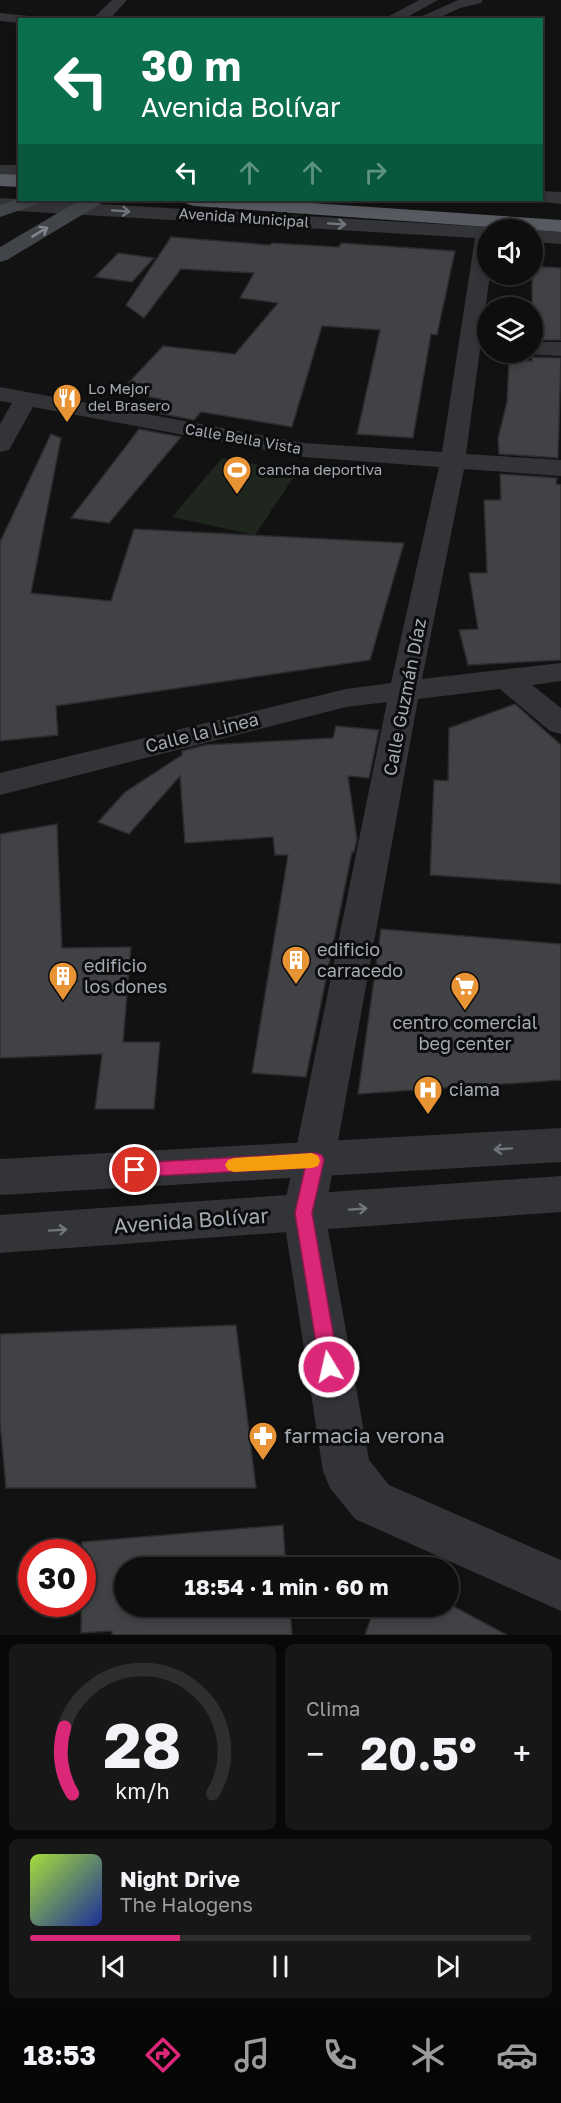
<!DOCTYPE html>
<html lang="es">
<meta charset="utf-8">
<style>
:root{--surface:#0e0e0e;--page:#171717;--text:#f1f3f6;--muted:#9b9c9e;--line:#2e2e2e;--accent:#db2777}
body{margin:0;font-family:"Golos Text",sans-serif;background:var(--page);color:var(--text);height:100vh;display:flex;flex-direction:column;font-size:22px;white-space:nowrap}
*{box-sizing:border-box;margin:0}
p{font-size:20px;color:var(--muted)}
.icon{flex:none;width:33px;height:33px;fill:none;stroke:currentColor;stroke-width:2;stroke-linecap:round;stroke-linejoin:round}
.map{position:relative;height:1635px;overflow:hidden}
.drawer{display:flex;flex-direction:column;gap:9px;padding:9px;background:#080808;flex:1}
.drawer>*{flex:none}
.guide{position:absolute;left:18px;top:18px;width:525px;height:183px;border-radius:0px;box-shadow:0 3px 9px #0003,0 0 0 2px var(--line);background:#0b6e4f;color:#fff;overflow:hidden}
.controls{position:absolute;left:477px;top:219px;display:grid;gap:12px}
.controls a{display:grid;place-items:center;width:66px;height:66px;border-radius:50%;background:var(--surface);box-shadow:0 3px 9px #0003,0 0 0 2px var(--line);font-size:30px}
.speed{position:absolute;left:18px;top:1539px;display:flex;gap:12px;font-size:30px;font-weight:700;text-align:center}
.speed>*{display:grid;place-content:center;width:78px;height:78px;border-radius:50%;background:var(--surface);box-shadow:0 3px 9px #0003,0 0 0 2px var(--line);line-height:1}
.speed .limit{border:9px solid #d22;background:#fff;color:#111}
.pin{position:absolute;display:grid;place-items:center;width:51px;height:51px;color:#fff;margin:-26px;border:3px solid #fff;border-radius:50%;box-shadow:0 2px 6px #0007}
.me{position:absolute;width:66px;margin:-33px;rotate:351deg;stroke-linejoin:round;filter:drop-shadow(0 0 4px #0008)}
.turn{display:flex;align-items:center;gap:21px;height:126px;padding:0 24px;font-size:27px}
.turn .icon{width:78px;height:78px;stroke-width:2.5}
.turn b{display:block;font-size:42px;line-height:51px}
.lanes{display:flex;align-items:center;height:57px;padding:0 24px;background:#0003;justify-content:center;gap:30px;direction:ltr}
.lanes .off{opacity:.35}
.big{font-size:45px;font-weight:700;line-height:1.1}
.drawer .card{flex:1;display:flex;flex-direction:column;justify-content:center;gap:9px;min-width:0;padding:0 21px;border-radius:9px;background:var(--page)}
.drawer .dial{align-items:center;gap:0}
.dial svg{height:156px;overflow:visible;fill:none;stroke:var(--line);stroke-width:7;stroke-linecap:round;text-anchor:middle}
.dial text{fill:var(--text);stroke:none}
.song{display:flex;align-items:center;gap:18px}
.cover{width:72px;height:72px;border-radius:9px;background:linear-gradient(135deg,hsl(80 70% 55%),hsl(230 70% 35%))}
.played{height:6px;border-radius:3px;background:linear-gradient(90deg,var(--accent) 30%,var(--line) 30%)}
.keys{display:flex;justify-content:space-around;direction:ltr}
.heat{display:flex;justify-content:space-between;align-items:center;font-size:33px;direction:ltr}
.drawer .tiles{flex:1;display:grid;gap:9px;grid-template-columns:1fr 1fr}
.card:last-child{grid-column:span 2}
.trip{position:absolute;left:114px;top:1557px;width:345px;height:60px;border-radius:30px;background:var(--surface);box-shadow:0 3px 9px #0003,0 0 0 2px var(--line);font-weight:700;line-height:60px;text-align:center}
.dock{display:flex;height:96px;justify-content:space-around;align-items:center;background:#060606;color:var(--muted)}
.dock .icon{width:42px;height:42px}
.dock .current{color:var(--accent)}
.dock b{font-size:27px;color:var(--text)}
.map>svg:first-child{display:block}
.green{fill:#1e261e}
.building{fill:#414246;stroke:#2c2c2f;stroke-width:1.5}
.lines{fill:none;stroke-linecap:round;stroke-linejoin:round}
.minor{fill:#333438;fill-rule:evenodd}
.tertiary{fill:#333438;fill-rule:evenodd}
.secondary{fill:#414448;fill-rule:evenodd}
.trunk{fill:#575a60;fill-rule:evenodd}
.oneway{stroke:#71757c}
.oneway2{stroke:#81878e}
.route{fill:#db2777;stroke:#8e194d;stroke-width:1.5}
.slow{fill:#f59e0b}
.labels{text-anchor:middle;stroke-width:6;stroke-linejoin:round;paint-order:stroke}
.far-street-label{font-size:15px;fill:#a4abb3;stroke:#0d0d0e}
.far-poi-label{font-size:15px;fill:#a4abb3;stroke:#0d0d0e;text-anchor:start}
.street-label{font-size:18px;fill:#a4abb3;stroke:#0d0d0e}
.poi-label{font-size:18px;fill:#a4abb3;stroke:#0d0d0e;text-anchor:start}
.near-street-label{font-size:21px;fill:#a4abb3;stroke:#0d0d0e}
.near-poi-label{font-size:21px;fill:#a4abb3;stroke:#0d0d0e;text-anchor:start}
</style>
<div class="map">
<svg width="561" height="1635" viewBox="0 0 561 1635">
<rect width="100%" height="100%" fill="#121213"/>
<!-- green -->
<path class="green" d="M222,458L297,472L255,535L172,517Z"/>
<!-- building -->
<path class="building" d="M171,237L270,245L272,243L339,247L341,243L455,251L437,335L431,334L413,438L357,434L380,330L322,326L292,427L201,412L194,420L151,412L161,399L120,392L163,346L235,354L278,303L240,298L254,273L181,269L144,318L126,305Z
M118,253L154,258L132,282L95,277Z
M532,266L561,268V340H532Z
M532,357L561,358L558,458L499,454L498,438L507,402L509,359L532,361Z
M139,429L181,437L109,523L71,518Z
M51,434L61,438L31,593L111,601L134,529L404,543L370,660L56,706L58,735L0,741V542Z
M500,474L557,478L556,484L561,485V660L468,665L459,630L478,629L469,573H487L484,500H501Z
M515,704L561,745V884L430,875L434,780L448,781L449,728Z
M336,726L379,730L369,778L348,776L357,839L354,852H352L306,1077L252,1073L288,855H275L273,837L185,843L180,776L129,834L98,822L125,792L182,755V751L205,745L333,738Z
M57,824L62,948L131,947L123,1042H160L154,1109H95L102,1054L0,1058V834Z
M381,929L561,944V1080L358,1094Z
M236,1325L256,1488H6L0,1423V1334Z
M283,1525L286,1568H124V1606H290L292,1635H112V1631L81,1633L82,1542Z
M375,1606H453L507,1635H365Z"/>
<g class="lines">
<!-- minor -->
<path class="minor" d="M112,0H127L109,20H91Z
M0,13L29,16L36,20H20V23L0,21Z
M0,165H20V176L0,175Z
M542,191L561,192V204L535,201L534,200H542Z
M0,198L488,227L495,230H488V274H490L466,454L561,460V476L464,469L422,679L561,663V681L532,685L561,708V734L550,731L500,689L418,699L325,1213L369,1460L389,1485L561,1560V1611L355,1519L330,1488L323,1471L283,1213L387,702L346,707L0,795V773L346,689L391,683L439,467L304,457L33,407L9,450L0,452V424L12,403L0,401V387L304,443L442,452L475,238L0,210Z
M532,230L561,232V244L532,242Z
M532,342H561V356L524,354L532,352Z"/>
<!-- tertiary -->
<path class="tertiary" d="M419,0H438L402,20H382Z
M458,0H483L481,3L460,8L434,20H414Z
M561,1128V1162L0,1195V1159Z
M561,1176V1212L0,1253V1215Z"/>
<!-- secondary -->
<path class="secondary" d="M20,198V200H40L38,204L0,217V205Z
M80,200H102L100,204L7,260L0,262V247Z"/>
<!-- trunk -->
<path class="trunk" d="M0,174L20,175V187L0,186Z
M185,200H268L561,220V232L194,206L187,204Z"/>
</g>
<!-- one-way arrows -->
<defs><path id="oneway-shaft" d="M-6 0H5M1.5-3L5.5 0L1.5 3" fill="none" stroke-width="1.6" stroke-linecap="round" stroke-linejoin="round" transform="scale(1.5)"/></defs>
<g class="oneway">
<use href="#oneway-shaft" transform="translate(121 211) rotate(4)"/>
<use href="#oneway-shaft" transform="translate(337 224) rotate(4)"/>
<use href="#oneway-shaft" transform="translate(503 1149) rotate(176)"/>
<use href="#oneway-shaft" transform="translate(358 1209) rotate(-4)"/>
<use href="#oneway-shaft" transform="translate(58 1230) rotate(-4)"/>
</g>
<use class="oneway2" href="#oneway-shaft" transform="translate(40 232) rotate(-31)"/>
<!-- route -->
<path class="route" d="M316,1153L322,1155L324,1160L312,1213L339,1367L336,1373L329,1376L322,1373L320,1367L295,1213L305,1168L135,1177L129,1175L127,1170L129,1165L135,1163Z"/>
<!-- slow -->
<path class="slow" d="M312,1153L318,1156L320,1161L318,1166L312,1168L234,1172L228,1170L225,1165L228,1160L234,1158Z"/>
<!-- icons -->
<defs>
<g id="restaurant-pin" transform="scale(1.5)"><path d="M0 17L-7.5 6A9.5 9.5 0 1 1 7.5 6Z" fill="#e89435" stroke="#0d0d0e"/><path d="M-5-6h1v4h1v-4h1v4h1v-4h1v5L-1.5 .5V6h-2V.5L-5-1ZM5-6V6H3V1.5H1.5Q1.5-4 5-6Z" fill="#fff"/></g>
<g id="stadium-pin" transform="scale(1.5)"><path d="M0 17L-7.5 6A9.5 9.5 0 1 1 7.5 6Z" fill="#e89435" stroke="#0d0d0e"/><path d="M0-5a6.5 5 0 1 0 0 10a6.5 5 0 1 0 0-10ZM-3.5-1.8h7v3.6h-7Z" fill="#fff"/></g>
<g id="building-pin" transform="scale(1.5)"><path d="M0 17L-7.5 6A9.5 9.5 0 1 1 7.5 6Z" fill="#e89435" stroke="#0d0d0e"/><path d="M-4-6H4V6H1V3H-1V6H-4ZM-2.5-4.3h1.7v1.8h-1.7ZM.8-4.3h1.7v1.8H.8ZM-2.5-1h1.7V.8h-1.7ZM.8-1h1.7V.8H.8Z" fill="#fff"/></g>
<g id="supermarket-pin" transform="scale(1.5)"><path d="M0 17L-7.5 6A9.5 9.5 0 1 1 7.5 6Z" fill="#e89435" stroke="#0d0d0e"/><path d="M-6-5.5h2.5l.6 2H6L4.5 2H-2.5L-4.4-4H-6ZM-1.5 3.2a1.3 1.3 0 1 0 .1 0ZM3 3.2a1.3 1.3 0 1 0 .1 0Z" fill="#fff"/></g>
<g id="hospital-pin" transform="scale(1.5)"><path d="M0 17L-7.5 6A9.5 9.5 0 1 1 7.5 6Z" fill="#e89435" stroke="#0d0d0e"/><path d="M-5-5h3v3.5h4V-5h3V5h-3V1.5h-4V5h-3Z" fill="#fff"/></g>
<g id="pharmacy-pin" transform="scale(1.5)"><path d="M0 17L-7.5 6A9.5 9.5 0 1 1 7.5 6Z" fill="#e89435" stroke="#0d0d0e"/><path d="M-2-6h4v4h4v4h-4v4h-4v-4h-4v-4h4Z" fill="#fff"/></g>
</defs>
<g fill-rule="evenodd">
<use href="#restaurant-pin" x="67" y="398"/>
<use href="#stadium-pin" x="237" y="470"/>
<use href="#building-pin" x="296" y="960"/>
<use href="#building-pin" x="63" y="976"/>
<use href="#supermarket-pin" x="465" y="986"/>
<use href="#hospital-pin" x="428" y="1090"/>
<use href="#pharmacy-pin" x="263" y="1436"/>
</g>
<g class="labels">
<!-- far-street labels -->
<g class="far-street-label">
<text transform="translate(244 218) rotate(4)" y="5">Avenida Municipal</text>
<text transform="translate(243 439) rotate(10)" y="5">Calle Bella Vista</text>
</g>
<!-- far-poi labels -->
<g class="far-poi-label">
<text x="88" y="394">Lo Mejor<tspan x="88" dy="17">del Brasero</tspan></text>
<text x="258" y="475">cancha deportiva</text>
</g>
<!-- street labels -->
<g class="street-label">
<text transform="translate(405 697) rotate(-79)" y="6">Calle Guzmán Díaz</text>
<text transform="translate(202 733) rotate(-14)" y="6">Calle la Linea</text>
</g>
<!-- poi labels -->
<g class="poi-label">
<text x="317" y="956">edificio<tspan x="317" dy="21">carracedo</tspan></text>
<text x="84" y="972">edificio<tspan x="84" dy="21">los dones</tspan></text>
<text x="465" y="1029" text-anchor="middle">centro comercial<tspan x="465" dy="21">beg center</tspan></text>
<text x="449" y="1096">ciama</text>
</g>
<!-- near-street labels -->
<g class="near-street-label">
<text transform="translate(191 1221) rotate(-4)" y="7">Avenida Bolívar</text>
</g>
<!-- near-poi labels -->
<g class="near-poi-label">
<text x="284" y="1443">farmacia verona</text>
</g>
</g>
</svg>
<div class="controls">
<a><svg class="icon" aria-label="sound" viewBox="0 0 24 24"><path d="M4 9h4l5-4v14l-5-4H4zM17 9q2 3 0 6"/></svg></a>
<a><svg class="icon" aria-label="layers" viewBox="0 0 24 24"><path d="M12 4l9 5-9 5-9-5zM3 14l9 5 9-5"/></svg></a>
</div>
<div class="speed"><div class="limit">30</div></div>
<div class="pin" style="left:135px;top:1170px;background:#d93025"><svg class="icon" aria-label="arrive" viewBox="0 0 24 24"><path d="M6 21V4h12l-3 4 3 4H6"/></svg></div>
<svg class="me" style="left:329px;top:1367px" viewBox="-20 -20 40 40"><circle r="17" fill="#db2777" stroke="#fff" stroke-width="3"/><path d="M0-11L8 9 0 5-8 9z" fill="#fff"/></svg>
<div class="trip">18:54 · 1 min · 60 m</div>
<div class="guide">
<div class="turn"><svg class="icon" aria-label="left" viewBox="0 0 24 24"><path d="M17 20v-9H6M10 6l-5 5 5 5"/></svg><div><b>30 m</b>Avenida Bolívar</div></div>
<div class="lanes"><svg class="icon" aria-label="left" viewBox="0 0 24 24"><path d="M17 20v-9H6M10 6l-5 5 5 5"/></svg><svg class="icon off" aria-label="ahead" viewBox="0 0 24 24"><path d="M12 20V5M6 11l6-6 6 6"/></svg><svg class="icon off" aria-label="ahead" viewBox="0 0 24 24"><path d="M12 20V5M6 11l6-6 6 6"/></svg><svg class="icon off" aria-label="right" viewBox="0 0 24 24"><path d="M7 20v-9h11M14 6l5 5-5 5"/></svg></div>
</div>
</div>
<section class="drawer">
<div class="tiles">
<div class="card dial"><svg viewBox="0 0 100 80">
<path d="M14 69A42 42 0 1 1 86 69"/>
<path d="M14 69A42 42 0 0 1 10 35" stroke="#db2777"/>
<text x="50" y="56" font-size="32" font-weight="700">28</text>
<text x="50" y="72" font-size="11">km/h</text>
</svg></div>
<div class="card"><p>Clima</p>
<div class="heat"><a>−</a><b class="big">20.5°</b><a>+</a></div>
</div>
<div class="card">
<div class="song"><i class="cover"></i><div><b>Night Drive</b><p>The Halogens</p></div></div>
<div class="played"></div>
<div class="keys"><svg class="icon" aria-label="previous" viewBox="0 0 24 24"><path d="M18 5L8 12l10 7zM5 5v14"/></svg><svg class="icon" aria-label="pause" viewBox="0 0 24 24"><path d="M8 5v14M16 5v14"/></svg><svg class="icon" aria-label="next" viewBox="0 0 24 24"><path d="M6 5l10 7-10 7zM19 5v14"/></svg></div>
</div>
</div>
</section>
<nav class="dock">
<b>18:53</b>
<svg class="icon current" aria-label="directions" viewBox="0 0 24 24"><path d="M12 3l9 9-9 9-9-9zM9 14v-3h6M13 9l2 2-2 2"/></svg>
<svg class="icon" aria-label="music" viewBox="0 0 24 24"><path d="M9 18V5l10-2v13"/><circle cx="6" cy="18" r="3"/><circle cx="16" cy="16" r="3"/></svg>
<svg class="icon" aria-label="phone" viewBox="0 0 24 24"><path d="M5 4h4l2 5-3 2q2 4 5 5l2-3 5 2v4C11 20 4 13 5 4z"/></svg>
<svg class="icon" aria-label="climate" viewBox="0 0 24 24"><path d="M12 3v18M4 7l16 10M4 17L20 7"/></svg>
<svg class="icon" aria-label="car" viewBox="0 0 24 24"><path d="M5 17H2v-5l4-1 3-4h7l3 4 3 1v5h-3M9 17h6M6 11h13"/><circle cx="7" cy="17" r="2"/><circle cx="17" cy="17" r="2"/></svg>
</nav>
